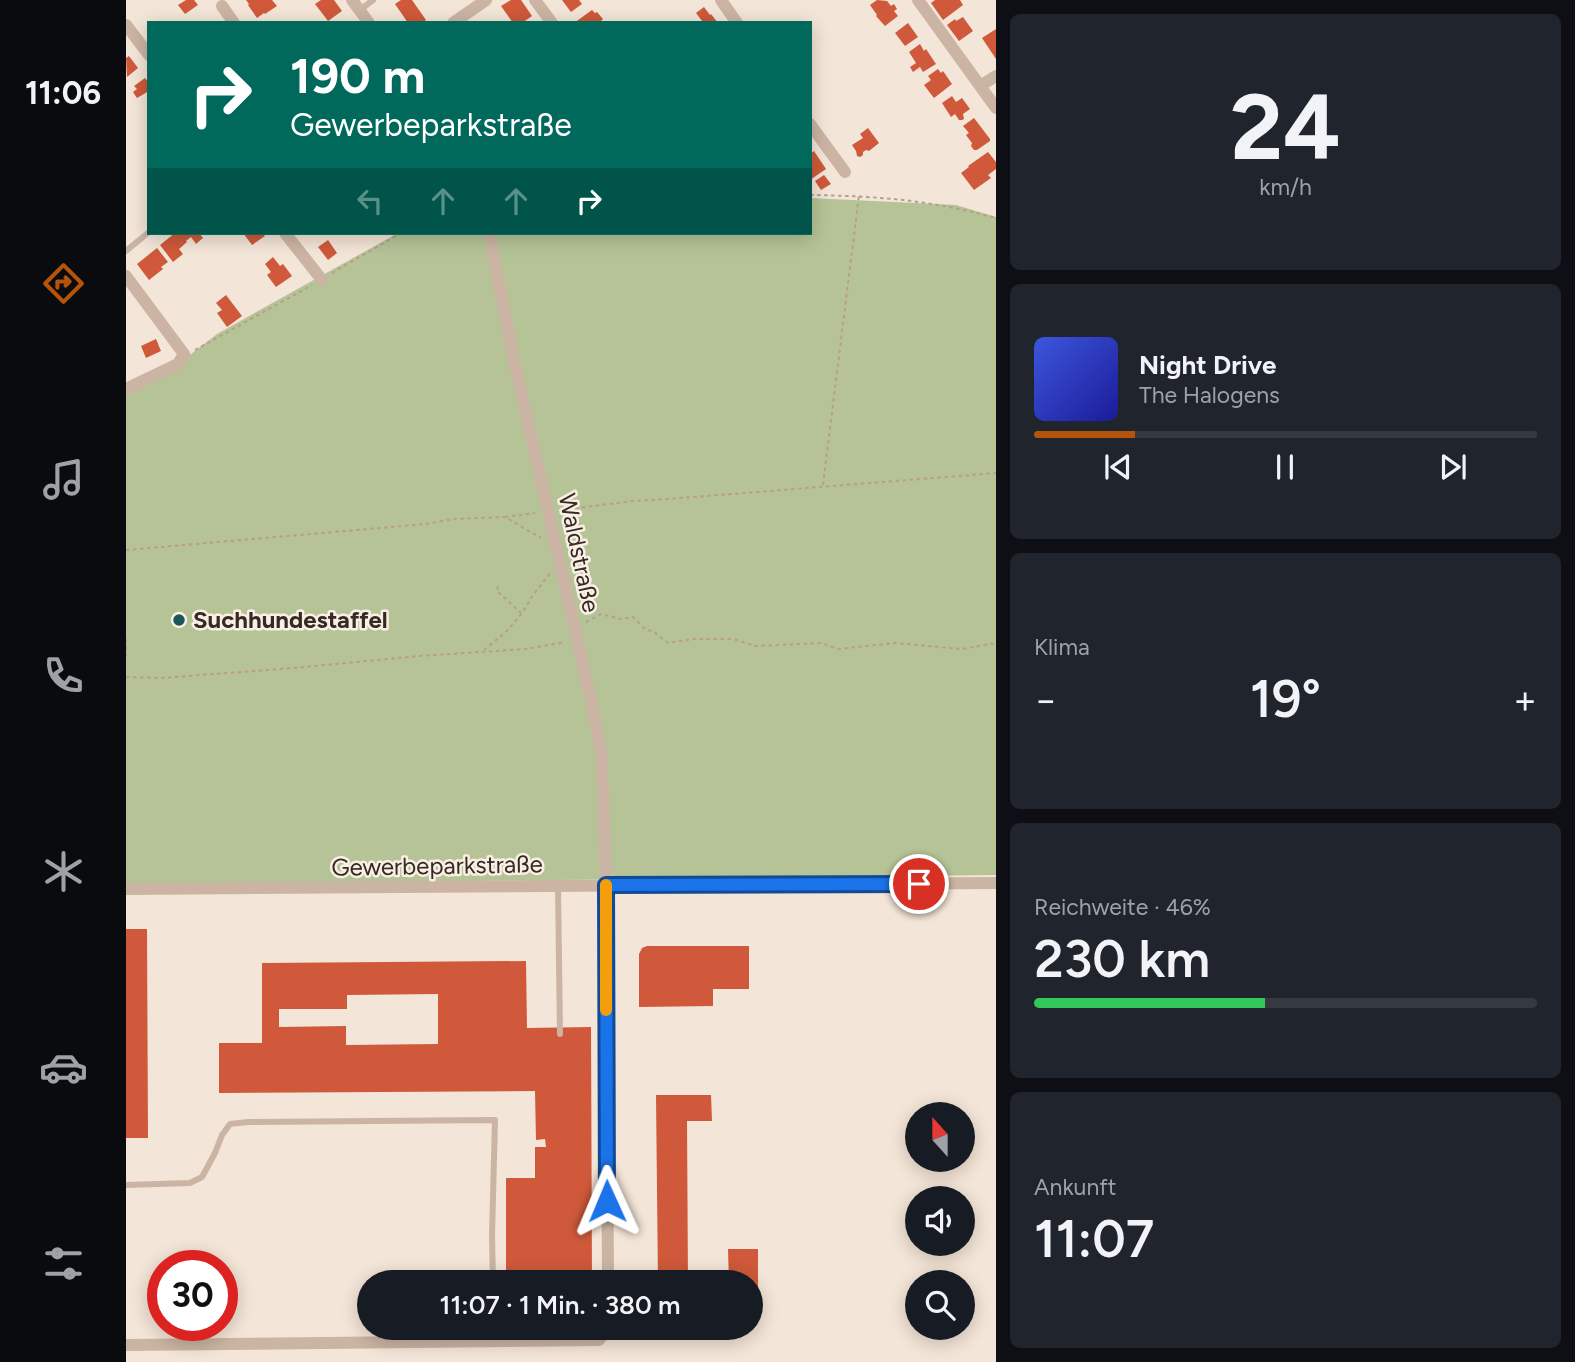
<!DOCTYPE html>
<html lang="de">
<meta charset="utf-8">
<style>
:root{--surface:#171b24;--page:#20242c;--text:#f1f3f6;--muted:#9ea1a6;--line:#363941;--accent:#b45309}
body{margin:0;font-family:Figtree,sans-serif;background:var(--page);color:var(--text);height:100vh;display:flex;flex-direction:column;font-size:26px;white-space:nowrap}
*{box-sizing:border-box;margin:0}
p{font-size:23px;color:var(--muted)}
.icon{flex:none;width:38px;height:38px;fill:none;stroke:currentColor;stroke-width:2;stroke-linecap:round;stroke-linejoin:round}
.map{position:relative;flex:1;overflow:hidden}
.side{display:flex;flex-direction:column;gap:14px;padding:14px;background:#0d0f14;width:579px}
.side>*{flex:none}
.banner{position:absolute;left:21px;top:21px;width:665px;height:214px;border-radius:0px;box-shadow:0 4px 18px #0003;background:#00695c;color:#fff;overflow:hidden}
.needle{width:46px;rotate:339deg}
.buttons{position:absolute;left:779px;top:1102px;display:grid;gap:14px}
.buttons a{display:grid;place-items:center;width:70px;height:70px;border-radius:50%;background:var(--surface);box-shadow:0 4px 18px #0003;font-size:35px}
.speed{position:absolute;left:21px;top:1250px;display:flex;gap:14px;font-size:35px;font-weight:700;text-align:center}
.speed>*{display:grid;place-content:center;width:91px;height:91px;border-radius:50%;background:var(--surface);box-shadow:0 4px 18px #0003;line-height:1}
.speed .limit{border:10px solid #d22;background:#fff;color:#111}
.pin{position:absolute;display:grid;place-items:center;width:60px;height:60px;color:#fff;margin:-30px;border:4px solid #fff;border-radius:50%;box-shadow:0 2px 7px #0007}
.me{position:absolute;width:77px;margin:-38px;rotate:359deg;stroke-linejoin:round;filter:drop-shadow(0 0 5px #0008)}
.turn{display:flex;align-items:center;gap:24px;height:147px;padding:0 28px;font-size:32px}
.turn .icon{width:91px;height:91px;stroke-width:2.5}
.turn b{display:block;font-size:49px;line-height:60px}
.lanes{display:flex;align-items:center;height:66px;padding:0 28px;background:#0003;justify-content:center;gap:35px;direction:ltr}
.lanes .off{opacity:.35}
.big{font-size:52px;font-weight:600;line-height:1.1}
.side .card{flex:1;display:flex;flex-direction:column;justify-content:center;gap:10px;min-width:0;padding:0 24px;border-radius:10px;background:var(--page)}
.side .dial{align-items:center;gap:0}
.dial b{font-size:91px;line-height:1}
.song{display:flex;align-items:center;gap:21px}
.cover{width:84px;height:84px;border-radius:10px;background:linear-gradient(135deg,hsl(230 70% 55%),hsl(240 70% 35%))}
.played{height:7px;border-radius:4px;background:linear-gradient(90deg,var(--accent) 20%,var(--line) 20%)}
.keys{display:flex;justify-content:space-around;direction:ltr}
.heat{display:flex;justify-content:space-between;align-items:center;font-size:38px;direction:ltr}
.charge{height:10px;border-radius:5px;background:linear-gradient(90deg,#34c759 46%,var(--line) 0)}
.trip{position:absolute;left:231px;top:1270px;width:406px;height:70px;border-radius:35px;background:var(--surface);box-shadow:0 4px 18px #0003;font-weight:600;line-height:70px;text-align:center}
main{display:flex;flex:1;min-height:0}
.tab-bar{display:flex;flex-direction:column;width:126px;justify-content:space-around;align-items:center;background:#090b0e;color:var(--muted)}
.tab-bar .icon{width:49px;height:49px}
.tab-bar .on{color:var(--accent)}
.tab-bar b{font-size:32px;color:var(--text)}
.map>svg:first-child{display:block}
.green{fill:#b5c397}
.building{fill:#cf593a;fill-rule:evenodd}
.lines{fill:none;stroke-linecap:round;stroke-linejoin:round}
.path{stroke:#b79e8d;stroke-width:2;stroke-dasharray:3.5 3.5;stroke-linecap:butt}
.service{stroke:#cbb4a3;stroke-width:6}
.minor{stroke:#cbb4a3;stroke-width:12}
.route-casing{stroke:#114b97;stroke-width:18}
.route{stroke:#1a73e8;stroke-width:12}
.slow{stroke:#f59e0b;stroke-width:12}
.poi-dot{fill:#18585a;stroke:#faefe4;stroke-width:2.5}
.labels{text-anchor:middle;stroke-width:5;stroke-linejoin:round;paint-order:stroke}
.street-label{font-size:24px;fill:#362a25;stroke:#faefe4}
.poi-label{font-size:24px;font-weight:bold;fill:#362a25;stroke:#faefe4;text-anchor:start}
</style>
<main>
<nav class="tab-bar">
<b>11:06</b>
<svg class="icon on" aria-label="directions" viewBox="0 0 24 24"><path d="M12 3l9 9-9 9-9-9zM9 14v-3h6M13 9l2 2-2 2"/></svg>
<svg class="icon" aria-label="music" viewBox="0 0 24 24"><path d="M9 18V5l10-2v13"/><circle cx="6" cy="18" r="3"/><circle cx="16" cy="16" r="3"/></svg>
<svg class="icon" aria-label="phone" viewBox="0 0 24 24"><path d="M5 4h4l2 5-3 2q2 4 5 5l2-3 5 2v4C11 20 4 13 5 4z"/></svg>
<svg class="icon" aria-label="climate" viewBox="0 0 24 24"><path d="M12 3v18M4 7l16 10M4 17L20 7"/></svg>
<svg class="icon" aria-label="car" viewBox="0 0 24 24"><path d="M5 17H2v-5l4-1 3-4h7l3 4 3 1v5h-3M9 17h6M6 11h13"/><circle cx="7" cy="17" r="2"/><circle cx="17" cy="17" r="2"/></svg>
<svg class="icon" aria-label="filters" viewBox="0 0 24 24"><path d="M4 7h16M4 17h16"/><circle cx="9" cy="7" r="2"/><circle cx="15" cy="17" r="2"/></svg>
</nav>
<div class="map">
<svg width="870" height="1362" viewBox="0 0 870 1362">
<rect width="100%" height="100%" fill="#f3e5d7"/>
<!-- green -->
<path class="green" d="M684,198L830,205L870,217V875L0,885V386L60,358L91,334L272,233H684Z"/>
<!-- building -->
<path class="building" d="M60,0H68L72,5L59,14L52,5Z
M120,0H146L151,6L139,14L138,13L131,18L122,5L123,4Z
M195,0H208L216,11L202,21L189,4Z
M275,0H286L300,20L296,23H282L269,4Z
M385,0H395L406,16L396,23H387L375,6Z
M436,0H453L456,4L445,12Z
M751,0L761,1L765,6L768,4L771,9L768,11L772,16L759,26L750,16L751,15L744,5Z
M809,0H834L837,5L817,20L805,3Z
M578,7L584,15L585,14L592,23H573L576,21L570,13Z
M466,10L469,13L471,12L477,19L475,21L476,23H448Z
M837,17L847,31L833,41L821,25L829,19L830,21Z
M782,23L792,37L779,46L769,33Z
M870,29V59L856,38Z
M794,44L798,51L800,49L810,64L797,72L794,67L787,72L784,67L790,63L783,52Z
M3,56L12,68L1,77L0,58Z
M812,69L815,73L817,71L826,84L808,98L798,85L805,80L802,76Z
M19,78L23,83V91L11,98L7,92L11,89L8,86Z
M826,96L830,102L836,98L844,109L837,114L838,119L836,120H833L829,114L825,117L816,103Z
M848,118L864,139V141L851,150H848L845,146L846,143L840,135L843,133L837,126Z
M742,128L753,143L743,151L740,150L737,152V155L734,157L731,156L730,151L726,145L737,138L734,134Z
M688,151L700,169L684,180V154Z
M862,152L870,162V169L862,175L865,178L848,190L835,173L843,167L842,166Z
M698,175L705,184L695,190L689,181Z
M49,233H73L77,238L70,244L65,237L60,241L61,242L53,249L57,254L47,262L34,245Z
M117,233H136L139,236L126,245Z
M202,240L211,253L202,260L192,247Z
M31,248L42,262L35,267L37,269L23,280L11,264Z
M147,257L154,266L157,264L166,276L150,287L141,275L145,272L139,264Z
M100,295L116,316L101,327L91,313L96,310L90,303Z
M30,339L35,351L20,358L15,346Z
M0,929H21L22,1138H0Z
M521,946H623V989H587V1006L513,1007V954L516,948Z
M400,961L401,1028L465,1027L466,1283H380V1178H409V1147H420L419,1139L410,1140L409,1091L93,1093V1043H136V963ZM312,994V1044L220,1045V1026L153,1027V1009H221V995Z
M530,1095H585L586,1121H561L562,1283H532Z
M602,1249H632V1310H625V1283H603Z"/>
<g class="lines">
<!-- path -->
<path class="path" d="M684,195C751,196 805,200 870,218
M206,273L275,233
M69,350L186,285
M697,485L733,195
M435,510L507,501L542,499L870,473
M379,517L409,513
M0,550L300,524L327,519L379,517L415,538
M372,586L371,591L395,613
M460,622L475,614L495,619L507,617L519,629L528,632L542,643L567,639H607L630,646L695,643L712,649L770,643L836,649L870,643
M0,639V659
M358,650L381,631L396,613L407,595L425,572
M0,677L35,678L168,668L293,656L400,649L439,642"/>
<!-- service -->
<path class="service" d="M234,10L247,0
M0,251L23,232
M432,886L434,1034
M0,1185L64,1183L76,1177L89,1153L96,1135L104,1124L122,1122L369,1120L366,1235L367,1283
M331,1341L333,1328"/>
<!-- minor -->
<path class="minor" d="M226,0L243,23
M409,0L426,23
M595,0L611,23
M792,0L870,108
M96,6L108,23
M327,23L360,0
M0,25L23,55
M854,86L870,76
M684,124L719,172
M159,233L196,280
M363,233L389,365L466,705L476,757L480,885L482,1283
M0,276L58,354L52,364L0,389
M0,889L870,883
M0,1345L473,1340L482,1328"/>
</g>
<g class="lines">
<!-- route casing -->
<g class="route-casing">
<path id="route" d="M481,1201L480,885L793,884"/>
</g>
<!-- route -->
<use href="#route" class="route"/>
<!-- slow -->
<path class="slow" d="M480,1010V885"/>
</g>
<!-- markers -->
<circle class="poi-dot" cx="53" cy="620" r="7"/>
<g class="labels">
<!-- street labels -->
<g class="street-label">
<text transform="translate(453 553) rotate(78)" y="8">Waldstraße</text>
<text transform="translate(311 866) rotate(-1)" y="8">Gewerbeparkstraße</text>
</g>
<!-- poi labels -->
<g class="poi-label">
<text x="67" y="628">Suchhundestaffel</text>
</g>
</g>
</svg>
<div class="buttons">
<a><svg class="needle" viewBox="-14 -14 28 28"><path d="M0-13l5 13h-10z" fill="#e53935"/><path d="M0 13l5-13h-10z" fill="#9ea1a6"/></svg></a>
<a><svg class="icon" aria-label="sound" viewBox="0 0 24 24"><path d="M4 9h4l5-4v14l-5-4H4zM17 9q2 3 0 6"/></svg></a>
<a><svg class="icon" aria-label="search" viewBox="0 0 24 24"><circle cx="10" cy="10" r="6"/><path d="M15 15l6 6"/></svg></a>
</div>
<div class="speed"><div class="limit">30</div></div>
<div class="pin" style="left:793px;top:884px;background:#d93025"><svg class="icon" aria-label="arrive" viewBox="0 0 24 24"><path d="M6 21V4h12l-3 4 3 4H6"/></svg></div>
<svg class="me" style="left:481px;top:1201px" viewBox="-20 -20 40 40"><path d="M0-17L14 15 0 8-14 15z" fill="#1a73e8" stroke="#fff" stroke-width="4"/></svg>
<div class="trip">11:07 · 1 Min. · 380 m</div>
<div class="banner">
<div class="turn"><svg class="icon" aria-label="right" viewBox="0 0 24 24"><path d="M7 20v-9h11M14 6l5 5-5 5"/></svg><div><b>190 m</b>Gewerbeparkstraße</div></div>
<div class="lanes"><svg class="icon off" aria-label="left" viewBox="0 0 24 24"><path d="M17 20v-9H6M10 6l-5 5 5 5"/></svg><svg class="icon off" aria-label="ahead" viewBox="0 0 24 24"><path d="M12 20V5M6 11l6-6 6 6"/></svg><svg class="icon off" aria-label="ahead" viewBox="0 0 24 24"><path d="M12 20V5M6 11l6-6 6 6"/></svg><svg class="icon" aria-label="right" viewBox="0 0 24 24"><path d="M7 20v-9h11M14 6l5 5-5 5"/></svg></div>
</div>
</div>
<section class="side">
<div class="card dial"><b>24</b><p>km/h</p></div>
<div class="card">
<div class="song"><i class="cover"></i><div><b>Night Drive</b><p>The Halogens</p></div></div>
<div class="played"></div>
<div class="keys"><svg class="icon" aria-label="previous" viewBox="0 0 24 24"><path d="M18 5L8 12l10 7zM5 5v14"/></svg><svg class="icon" aria-label="pause" viewBox="0 0 24 24"><path d="M8 5v14M16 5v14"/></svg><svg class="icon" aria-label="next" viewBox="0 0 24 24"><path d="M6 5l10 7-10 7zM19 5v14"/></svg></div>
</div>
<div class="card"><p>Klima</p>
<div class="heat"><a>−</a><b class="big">19°</b><a>+</a></div>
</div>
<div class="card"><p>Reichweite · 46%</p><b class="big">230 km</b><div class="charge"></div></div>
<div class="card"><p>Ankunft</p><b class="big">11:07</b></div>
</section>
</main>
